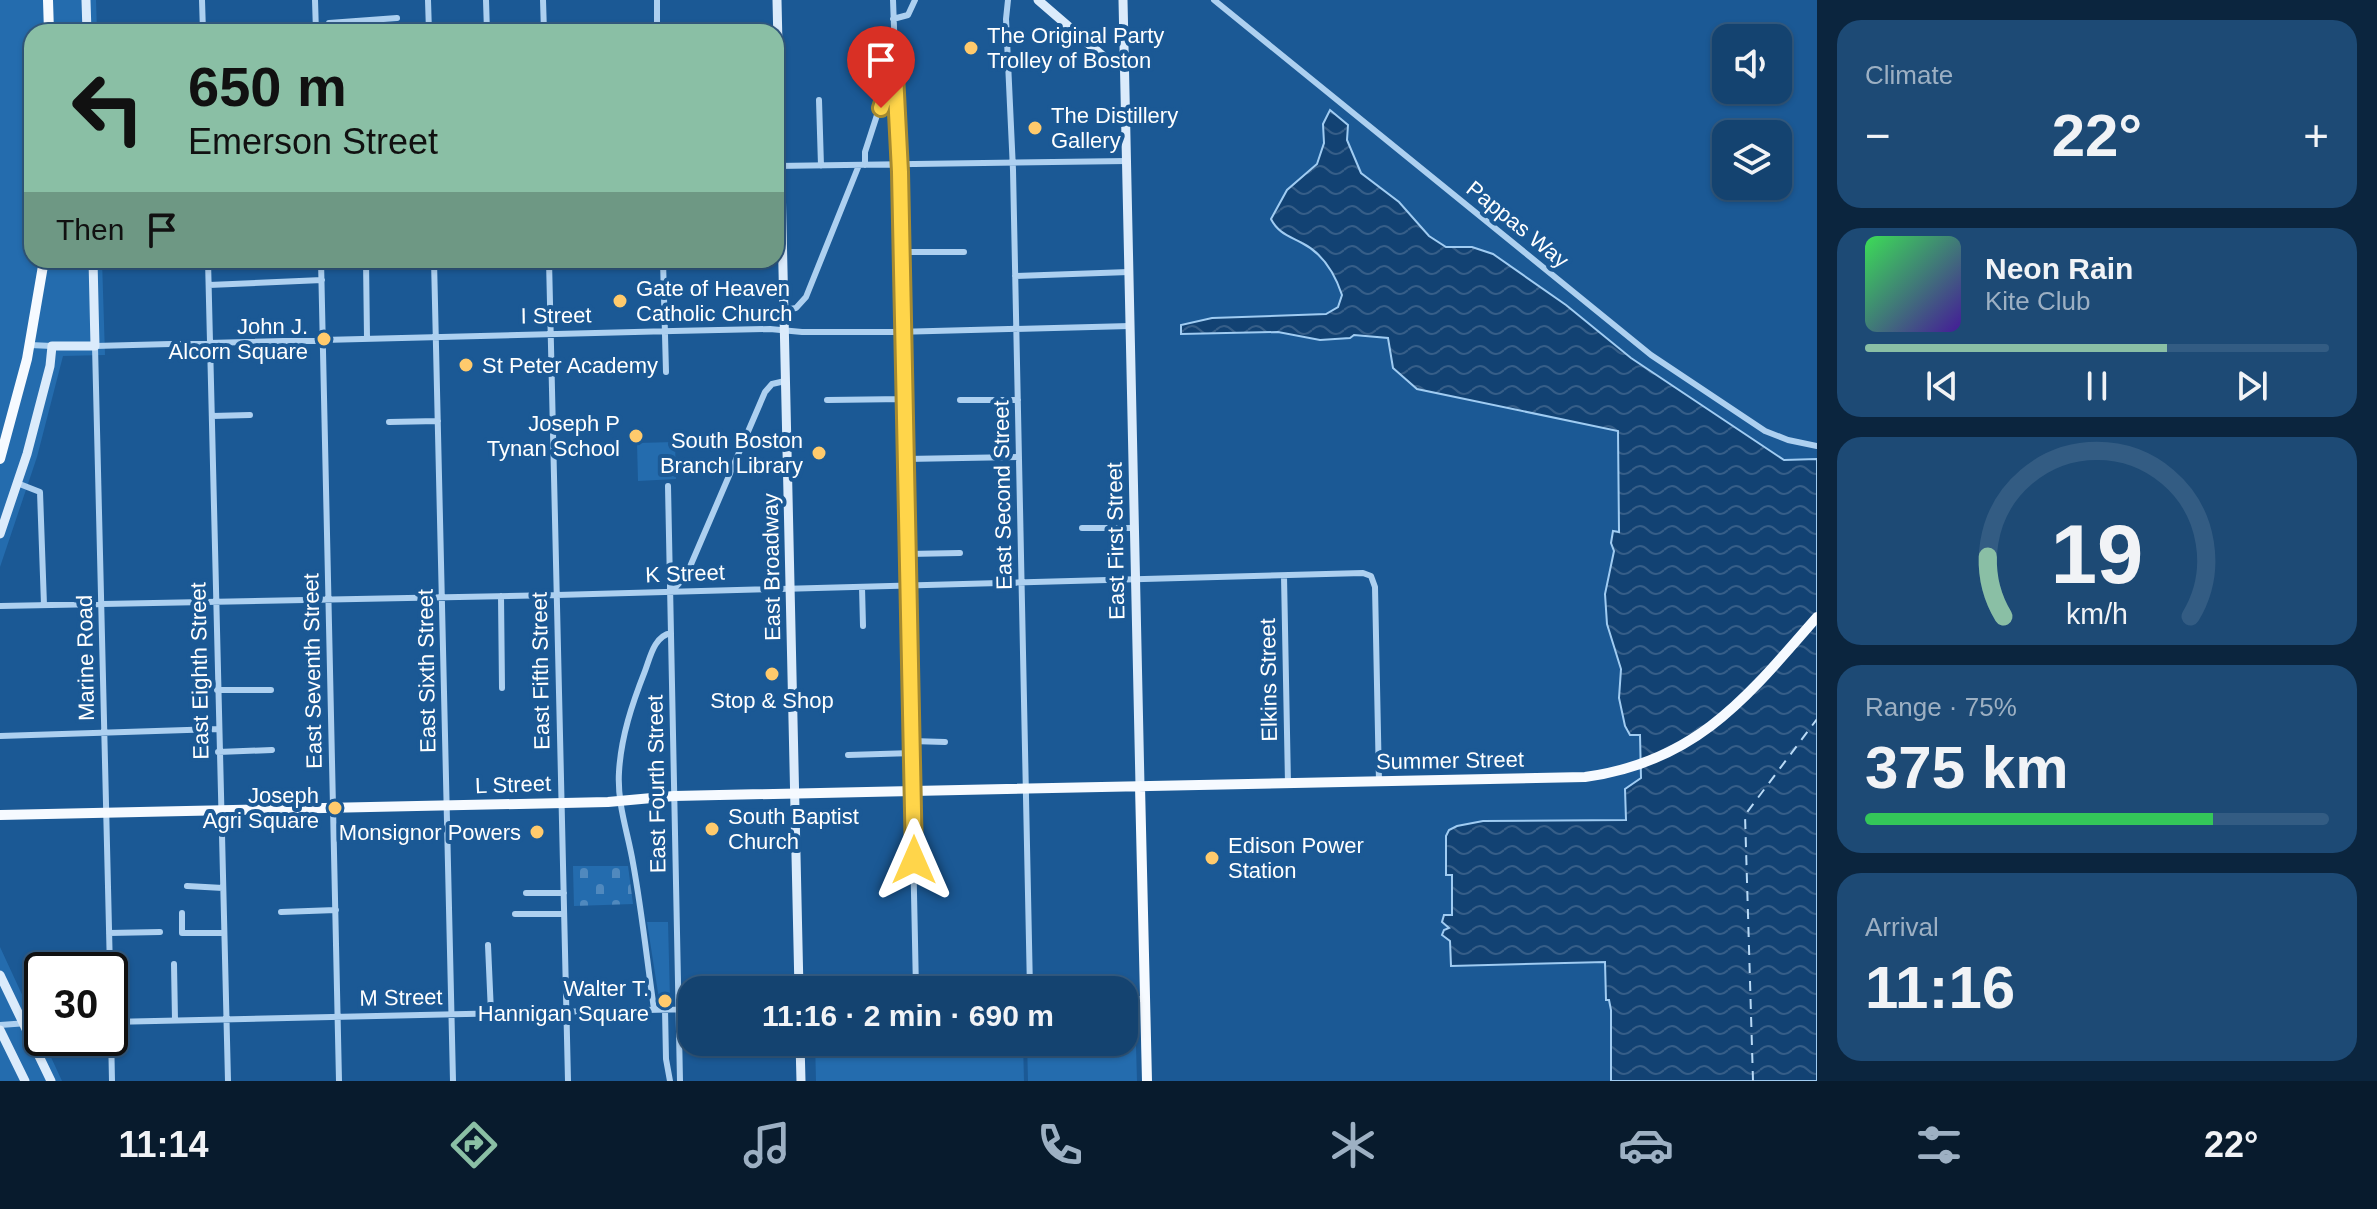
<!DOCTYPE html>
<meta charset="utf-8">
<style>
:root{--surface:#144370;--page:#1d4a75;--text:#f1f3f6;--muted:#9db0c3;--line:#335c83;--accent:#8abfa5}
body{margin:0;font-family:Helvetica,sans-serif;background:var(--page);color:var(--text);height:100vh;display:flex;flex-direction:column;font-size:30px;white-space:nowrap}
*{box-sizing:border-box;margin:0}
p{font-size:26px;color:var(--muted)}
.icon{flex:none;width:44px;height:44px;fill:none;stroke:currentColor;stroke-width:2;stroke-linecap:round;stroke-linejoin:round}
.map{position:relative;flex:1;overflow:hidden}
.drawer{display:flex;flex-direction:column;gap:20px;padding:20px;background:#0b253e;width:560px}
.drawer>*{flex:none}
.hud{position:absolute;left:24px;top:24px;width:760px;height:244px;border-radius:24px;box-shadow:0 2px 6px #0004,0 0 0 2px var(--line);background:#8abfa5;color:#111;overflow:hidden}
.fabs{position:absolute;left:1712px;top:24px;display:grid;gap:16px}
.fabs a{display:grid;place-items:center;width:80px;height:80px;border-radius:16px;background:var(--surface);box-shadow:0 2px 6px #0004,0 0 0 2px var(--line);font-size:40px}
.speed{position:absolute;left:24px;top:952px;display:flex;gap:16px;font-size:40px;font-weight:700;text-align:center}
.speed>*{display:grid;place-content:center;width:104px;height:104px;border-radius:50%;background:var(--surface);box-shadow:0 2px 6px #0004,0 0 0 2px var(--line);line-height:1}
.speed .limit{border:4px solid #111;border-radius:12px;background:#fff;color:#111}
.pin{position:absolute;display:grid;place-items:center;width:68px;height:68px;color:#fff;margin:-82px -34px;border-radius:50% 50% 50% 0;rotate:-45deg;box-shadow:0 0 8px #0007}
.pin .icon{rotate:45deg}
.me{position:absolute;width:88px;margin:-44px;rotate:0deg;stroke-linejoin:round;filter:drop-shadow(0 0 6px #0008)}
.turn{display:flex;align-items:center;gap:28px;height:168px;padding:0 32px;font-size:36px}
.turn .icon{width:104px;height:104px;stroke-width:2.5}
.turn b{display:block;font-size:56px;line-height:68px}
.then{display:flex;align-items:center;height:76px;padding:0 32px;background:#0003;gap:16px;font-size:30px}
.big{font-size:60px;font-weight:700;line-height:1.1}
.drawer .tile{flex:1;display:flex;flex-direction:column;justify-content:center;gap:12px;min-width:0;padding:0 28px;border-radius:24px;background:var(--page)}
.drawer .dial{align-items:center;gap:0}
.dial svg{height:208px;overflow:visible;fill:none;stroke:var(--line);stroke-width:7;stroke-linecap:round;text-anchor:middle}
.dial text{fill:var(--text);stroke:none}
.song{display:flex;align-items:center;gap:24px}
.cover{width:96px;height:96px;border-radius:12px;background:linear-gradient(135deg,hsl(130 70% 55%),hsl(260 70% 35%))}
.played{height:8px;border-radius:4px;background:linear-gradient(90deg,var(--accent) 65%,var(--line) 65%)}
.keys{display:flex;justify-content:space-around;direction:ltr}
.heat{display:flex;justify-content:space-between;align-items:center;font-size:44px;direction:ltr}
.charge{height:12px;border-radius:6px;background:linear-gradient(90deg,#34c759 75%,var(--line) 0)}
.trip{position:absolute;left:678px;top:976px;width:460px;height:80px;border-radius:24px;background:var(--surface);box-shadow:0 2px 6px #0004,0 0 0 2px var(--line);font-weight:700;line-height:80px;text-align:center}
.menu{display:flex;height:128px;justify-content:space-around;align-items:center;background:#081b2d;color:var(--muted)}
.menu .icon{width:56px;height:56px}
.menu .on{color:var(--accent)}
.menu b{font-size:36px;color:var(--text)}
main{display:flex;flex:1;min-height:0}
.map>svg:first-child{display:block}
.cemetery{fill:url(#cemetery-stones)}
.park{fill:#246cae}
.water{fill:url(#water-waves);stroke:#a0ccf2;stroke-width:2}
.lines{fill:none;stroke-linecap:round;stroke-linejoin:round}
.ferry{stroke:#b9daf6;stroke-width:2;stroke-dasharray:10 8;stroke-linecap:butt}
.minor{stroke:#add0f0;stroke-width:6}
.secondary{stroke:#dbebfb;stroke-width:9}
.primary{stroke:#f6faff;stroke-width:10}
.route-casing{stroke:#a68a30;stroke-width:20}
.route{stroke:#ffd54a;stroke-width:14}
.poi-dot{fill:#ffca6c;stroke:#1b5995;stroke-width:3}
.labels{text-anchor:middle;stroke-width:8;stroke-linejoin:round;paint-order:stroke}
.poi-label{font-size:22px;fill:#fff;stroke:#1b5995;text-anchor:start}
.street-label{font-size:22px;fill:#fff;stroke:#1b5995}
</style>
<main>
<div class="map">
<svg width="1817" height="1081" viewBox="0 0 1817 1081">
<defs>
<pattern id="cemetery-stones" width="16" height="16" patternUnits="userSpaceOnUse" patternTransform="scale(2)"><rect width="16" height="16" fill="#246cae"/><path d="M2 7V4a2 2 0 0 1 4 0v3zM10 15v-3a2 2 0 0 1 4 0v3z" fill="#5089be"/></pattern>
<pattern id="water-waves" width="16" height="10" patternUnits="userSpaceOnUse" patternTransform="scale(2)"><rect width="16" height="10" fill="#124273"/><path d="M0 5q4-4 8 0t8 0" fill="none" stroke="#365e88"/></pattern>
</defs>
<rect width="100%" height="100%" fill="#1b5995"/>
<!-- cemetery -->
<path class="cemetery" d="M628,866L633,904L574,906L573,866Z"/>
<!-- park -->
<path class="park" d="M0,0H96L97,32H32V260H102L105,355L63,356L37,457L0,567Z
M675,442L676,479L638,481L637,443Z
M647,922H668L670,999H659Z
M0,947L62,1081H0Z
M1124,1009H1135L1137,1081H1028L1027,1042H1124Z
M815,1042H1023L1024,1081H816Z"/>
<!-- water -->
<path class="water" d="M1330,110L1348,125L1347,140L1361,173L1399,202L1429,236L1446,247H1472L1493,254L1566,305L1631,358L1784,460L1817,459V1081H1611V1010L1609,1000H1606L1605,962L1451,966L1450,941L1442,935L1444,930L1449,928L1442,922L1444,915H1452V875H1446V836L1449,830L1457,826L1483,821L1626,820L1625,789L1641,778L1640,735H1630L1625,726L1619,698L1621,669L1607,624L1605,594L1614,551L1611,543L1613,531L1619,532L1618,431L1417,389L1393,368L1388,338L1354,335L1350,338L1320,340L1278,332L1181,334V325L1212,318L1326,314L1338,307L1342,295C1335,274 1322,253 1302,243C1289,236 1278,233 1271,219L1287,190L1317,164L1324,143L1323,124Z"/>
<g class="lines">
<!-- ferry -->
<path class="ferry" d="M1753,1081L1745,815L1817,719"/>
<!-- minor -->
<path class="minor" d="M202,0L203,32
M315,0L316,32
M428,0L429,32
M486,0L487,32
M543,0L544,32
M657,0V32
M893,0L899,164L916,990
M1008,0L1006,19L1013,170L1030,990
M1214,0L1651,355L1765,431L1788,440L1817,446
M893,19L908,15L915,0
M372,20L373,32
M329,23L397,18
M819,100L821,166
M865,165V152L892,69
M776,166L1127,161
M901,252H964
M208,260L228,1081
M321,260L339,1081
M366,260L367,338
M434,260L453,1081
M549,260L568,1081
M663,260L666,372
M1015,276L1129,272
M209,285L322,280
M784,310L796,308L806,297L859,165
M30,345L52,346
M827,400L905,399
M960,400H1018
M212,416L250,415
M389,422L438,421
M906,459L1019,457
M17,483L40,492L44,605
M668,486L680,1081
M1082,528H1134
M908,554L960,553
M1284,576L1288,784
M862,587L863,626
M671,592L685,577L689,569L765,392L772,384L785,381
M501,596L502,688
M0,606L557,595L1363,573L1371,576L1375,587L1379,782
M217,690H271
M0,736L218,729
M912,741L945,742
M218,752L272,750
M848,755L913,753
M187,886L223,888
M526,893H564
M281,912L336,910
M182,913V933H224
M515,914H564
M109,933L160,932
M488,945L491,1013
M174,964L175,1020
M110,970L95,346L673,331L770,329L802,332H895L1130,326
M110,984L112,1081
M1124,999H1145
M654,1009C647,961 642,912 633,863C628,833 617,804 619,772C621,737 632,704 645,671C650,658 654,636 671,633
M665,1009L666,1059L670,1081
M110,1022L692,1009
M0,1025L42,1022"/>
<!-- secondary -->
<path class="secondary" d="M86,0L87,32
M777,0L799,990
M1038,0L1112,64L1125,68
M1123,0L1140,786
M0,534L27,454L50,366L52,346H95L93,260
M0,975L51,1081
M0,1030L25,1081
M800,1042L801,1081"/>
<!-- primary -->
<path class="primary" d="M48,0L49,32
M0,459L27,359L44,260
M1140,786L1147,1081
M0,815L608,802L674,796L1585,777C1697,762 1748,696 1817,617"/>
</g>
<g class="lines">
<!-- route casing -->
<g class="route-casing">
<path id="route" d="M881,108L890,80L894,54L900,172L914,860"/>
</g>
<!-- route -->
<use href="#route" class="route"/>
</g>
<!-- markers -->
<g class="poi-dot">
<circle cx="971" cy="48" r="8"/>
<circle cx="1035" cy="128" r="8"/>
<circle cx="620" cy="301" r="8"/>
<circle cx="324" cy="339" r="8"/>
<circle cx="466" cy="365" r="8"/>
<circle cx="636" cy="436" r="8"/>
<circle cx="819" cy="453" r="8"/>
<circle cx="772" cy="674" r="8"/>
<circle cx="335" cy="808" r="8"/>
<circle cx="712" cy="829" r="8"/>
<circle cx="537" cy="832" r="8"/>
<circle cx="1212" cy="858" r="8"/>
<circle cx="665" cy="1001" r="8"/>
</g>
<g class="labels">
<!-- poi labels -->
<g class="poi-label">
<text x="987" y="43">The Original Party<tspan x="987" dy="25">Trolley of Boston</tspan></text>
<text x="1051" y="123">The Distillery<tspan x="1051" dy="25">Gallery</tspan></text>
<text x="636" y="296">Gate of Heaven<tspan x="636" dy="25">Catholic Church</tspan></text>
<text x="308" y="334" text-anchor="end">John J.<tspan x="308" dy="25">Alcorn Square</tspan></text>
<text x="482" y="373">St Peter Academy</text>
<text x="620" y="431" text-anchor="end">Joseph P<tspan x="620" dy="25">Tynan School</tspan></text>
<text x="803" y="448" text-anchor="end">South Boston<tspan x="803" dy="25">Branch Library</tspan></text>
<text x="772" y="708" text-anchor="middle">Stop &amp; Shop</text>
<text x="319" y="803" text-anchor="end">Joseph<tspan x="319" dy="25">Agri Square</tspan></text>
<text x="728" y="824">South Baptist<tspan x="728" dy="25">Church</tspan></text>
<text x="521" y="840" text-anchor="end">Monsignor Powers</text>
<text x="1228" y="853">Edison Power<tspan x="1228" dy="25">Station</tspan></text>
<text x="649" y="996" text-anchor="end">Walter T.<tspan x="649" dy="25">Hannigan Square</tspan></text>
</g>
<!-- street labels -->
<g class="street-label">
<text transform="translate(1518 224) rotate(39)" y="8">Pappas Way</text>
<text transform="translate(556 315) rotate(-1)" y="8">I Street</text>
<text transform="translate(1002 495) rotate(-91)" y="8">East Second Street</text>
<text transform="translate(1115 541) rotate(-91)" y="8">East First Street</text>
<text transform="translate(771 567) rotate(-91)" y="8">East Broadway</text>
<text transform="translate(685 573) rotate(-2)" y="8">K Street</text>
<text transform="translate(85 658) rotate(-91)" y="8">Marine Road</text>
<text transform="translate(199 671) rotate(-91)" y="8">East Eighth Street</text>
<text transform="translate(312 671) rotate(-91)" y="8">East Seventh Street</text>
<text transform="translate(426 671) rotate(-91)" y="8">East Sixth Street</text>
<text transform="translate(540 671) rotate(-91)" y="8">East Fifth Street</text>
<text transform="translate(1268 680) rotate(-91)" y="8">Elkins Street</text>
<text transform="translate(1450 760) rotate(-1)" y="8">Summer Street</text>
<text transform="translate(513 784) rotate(-2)" y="8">L Street</text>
<text transform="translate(656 784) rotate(-91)" y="8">East Fourth Street</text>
<text transform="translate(401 997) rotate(-1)" y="8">M Street</text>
</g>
</g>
</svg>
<div class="fabs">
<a><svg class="icon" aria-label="sound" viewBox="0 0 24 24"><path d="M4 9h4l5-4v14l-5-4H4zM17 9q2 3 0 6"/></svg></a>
<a><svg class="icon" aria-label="layers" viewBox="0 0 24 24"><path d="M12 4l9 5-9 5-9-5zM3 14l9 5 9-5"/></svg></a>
</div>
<div class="speed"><div class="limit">30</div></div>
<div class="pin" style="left:881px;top:108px;background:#d93025"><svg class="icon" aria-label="arrive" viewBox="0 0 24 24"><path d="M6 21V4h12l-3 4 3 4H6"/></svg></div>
<svg class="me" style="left:914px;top:860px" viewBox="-20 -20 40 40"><path d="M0-17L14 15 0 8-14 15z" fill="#ffd54a" stroke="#fff" stroke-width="4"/></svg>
<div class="trip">11:16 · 2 min · 690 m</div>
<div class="hud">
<div class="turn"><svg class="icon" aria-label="left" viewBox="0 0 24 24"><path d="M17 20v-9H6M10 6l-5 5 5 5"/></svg><div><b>650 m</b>Emerson Street</div></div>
<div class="then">Then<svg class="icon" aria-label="arrive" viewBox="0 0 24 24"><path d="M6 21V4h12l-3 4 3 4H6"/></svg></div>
</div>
</div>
<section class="drawer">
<div class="tile"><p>Climate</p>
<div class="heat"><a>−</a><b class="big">22°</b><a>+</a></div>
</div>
<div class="tile">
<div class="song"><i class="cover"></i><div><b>Neon Rain</b><p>Kite Club</p></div></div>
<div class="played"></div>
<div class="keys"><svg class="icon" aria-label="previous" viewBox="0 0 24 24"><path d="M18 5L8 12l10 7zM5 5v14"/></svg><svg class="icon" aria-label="pause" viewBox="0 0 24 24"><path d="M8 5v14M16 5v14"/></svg><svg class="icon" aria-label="next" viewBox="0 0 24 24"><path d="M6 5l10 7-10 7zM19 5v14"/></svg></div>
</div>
<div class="tile dial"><svg viewBox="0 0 100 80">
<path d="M14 69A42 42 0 1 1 86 69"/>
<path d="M14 69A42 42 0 0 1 8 46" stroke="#8abfa5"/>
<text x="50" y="56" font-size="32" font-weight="700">19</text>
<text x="50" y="72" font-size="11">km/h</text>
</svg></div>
<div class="tile"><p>Range · 75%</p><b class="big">375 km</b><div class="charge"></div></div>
<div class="tile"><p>Arrival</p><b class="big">11:16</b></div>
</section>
</main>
<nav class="menu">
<b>11:14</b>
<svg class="icon on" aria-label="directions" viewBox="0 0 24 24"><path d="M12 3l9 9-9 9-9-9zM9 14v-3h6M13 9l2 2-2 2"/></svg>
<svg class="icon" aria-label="music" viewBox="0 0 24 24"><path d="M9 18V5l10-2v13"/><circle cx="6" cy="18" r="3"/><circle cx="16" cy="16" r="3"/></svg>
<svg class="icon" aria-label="phone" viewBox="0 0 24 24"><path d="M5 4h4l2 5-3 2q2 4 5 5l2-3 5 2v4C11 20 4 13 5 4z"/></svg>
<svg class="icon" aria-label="climate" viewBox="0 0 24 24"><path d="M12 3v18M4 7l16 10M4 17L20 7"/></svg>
<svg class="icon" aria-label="car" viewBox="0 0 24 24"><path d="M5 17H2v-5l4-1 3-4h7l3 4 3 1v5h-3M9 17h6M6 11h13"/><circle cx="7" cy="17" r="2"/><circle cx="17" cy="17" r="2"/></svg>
<svg class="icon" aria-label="filters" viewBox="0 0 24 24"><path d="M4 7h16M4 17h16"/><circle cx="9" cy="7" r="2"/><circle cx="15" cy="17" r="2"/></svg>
<b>22°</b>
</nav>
